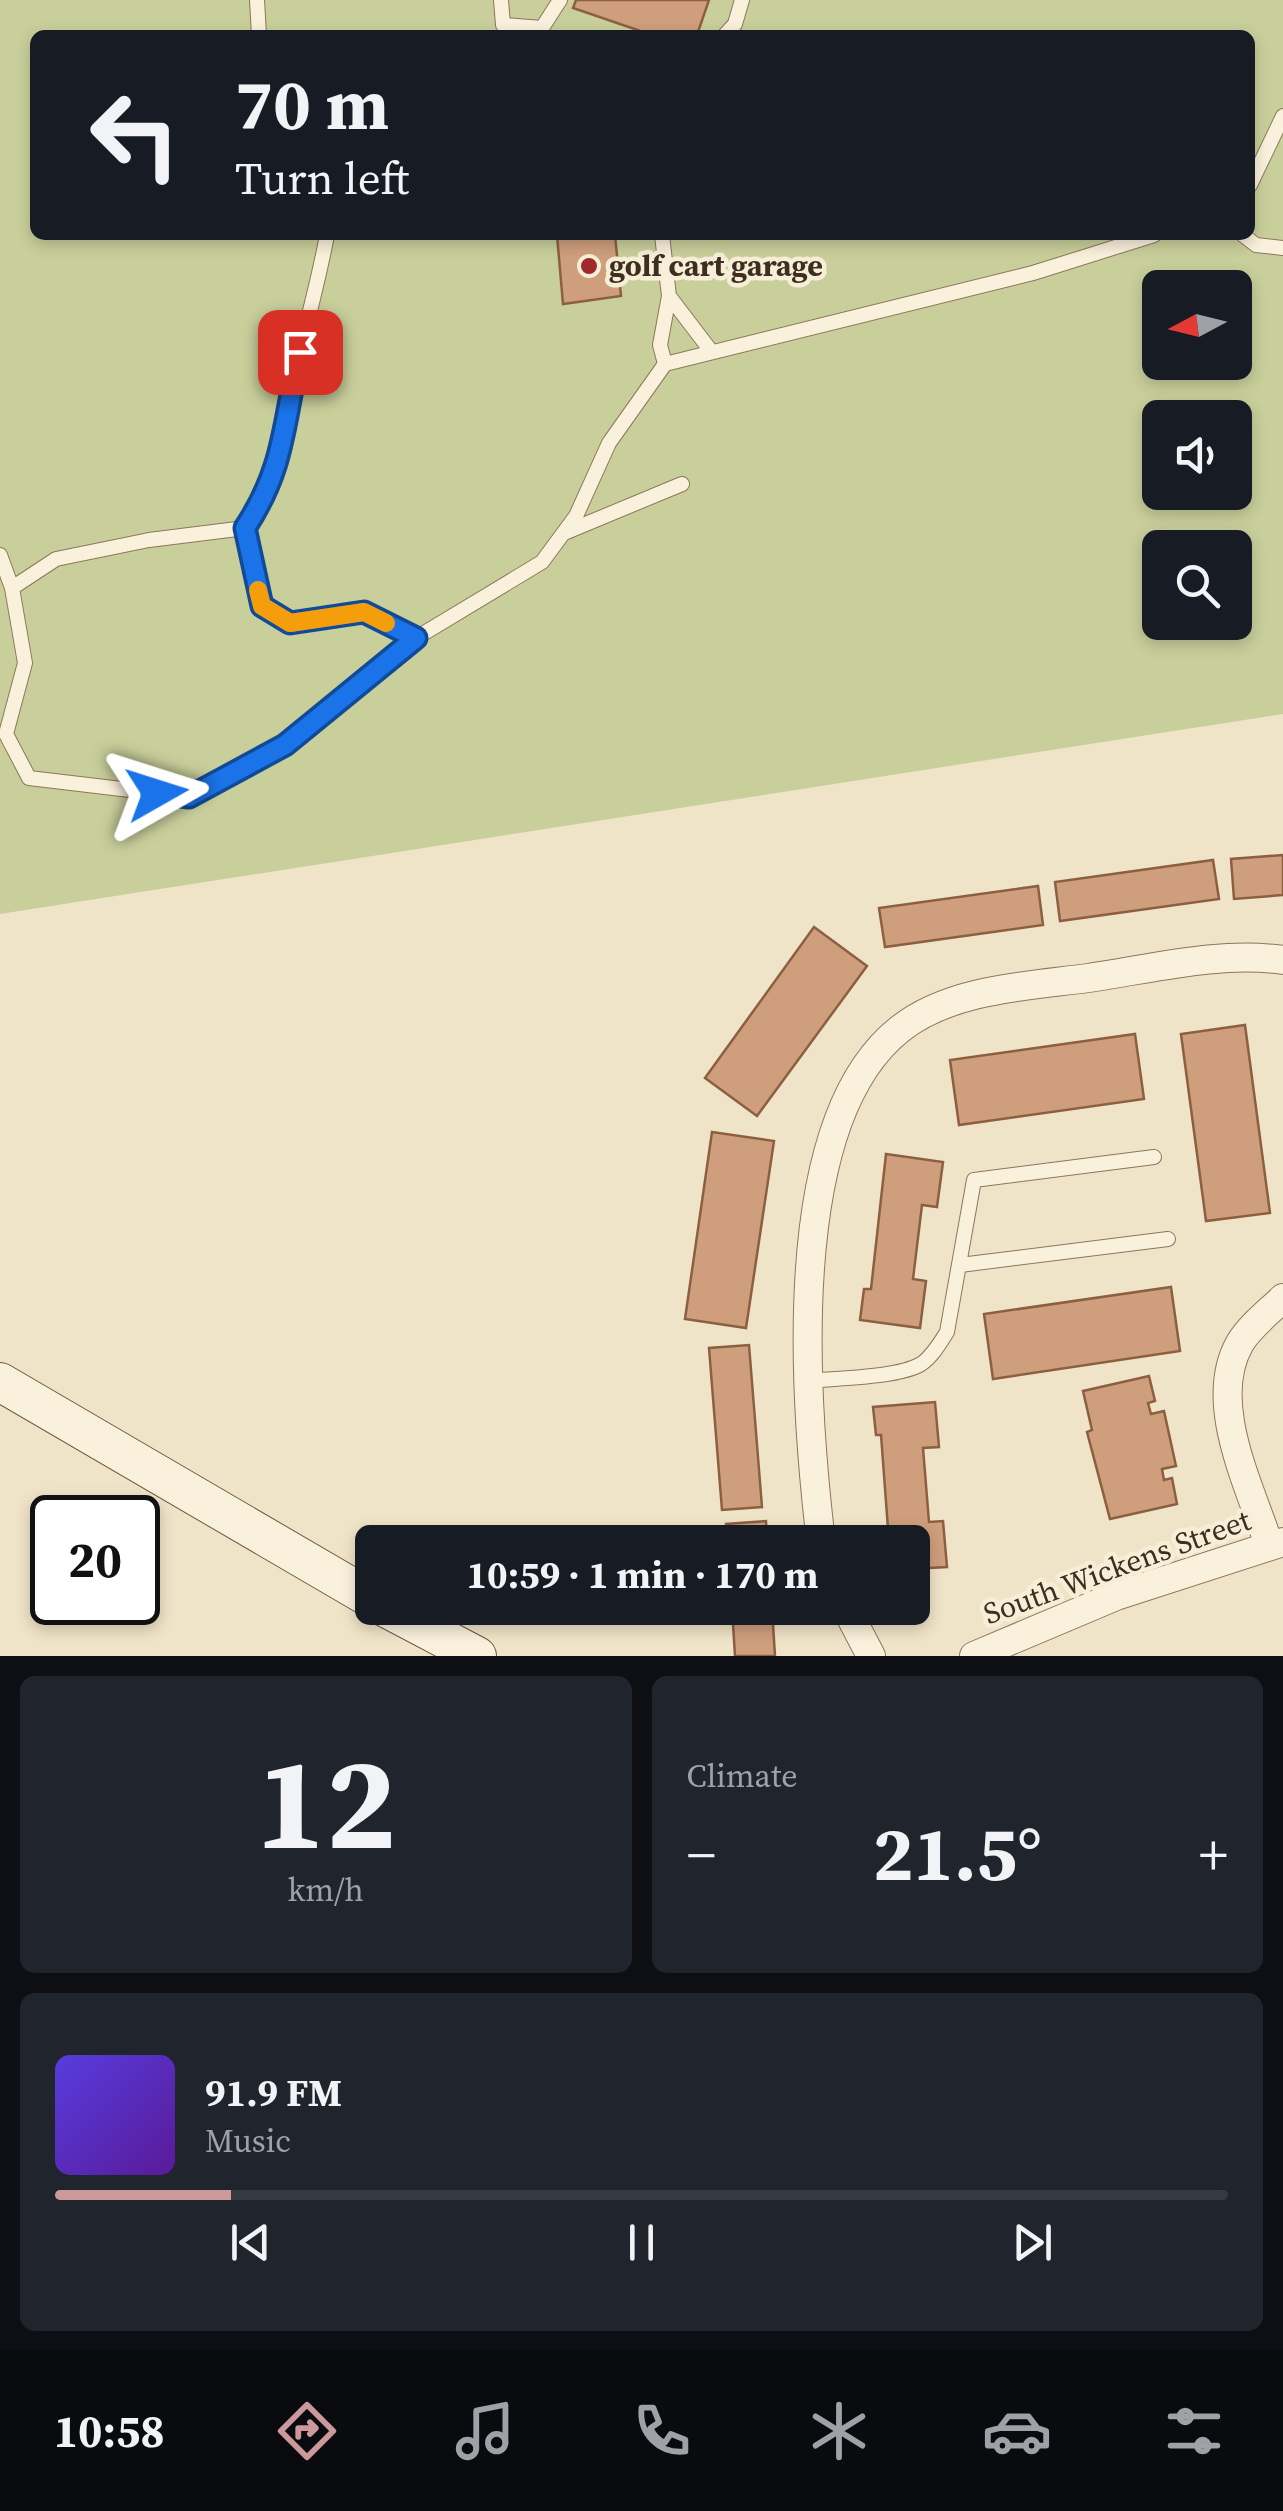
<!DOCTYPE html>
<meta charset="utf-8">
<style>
:root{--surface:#171b24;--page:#20242c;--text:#f1f3f6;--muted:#9ea1a6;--line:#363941;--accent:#cc999b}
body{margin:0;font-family:"Source Serif 4",serif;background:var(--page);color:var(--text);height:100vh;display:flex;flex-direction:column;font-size:38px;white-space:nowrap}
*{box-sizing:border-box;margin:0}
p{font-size:32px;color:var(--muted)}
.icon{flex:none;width:55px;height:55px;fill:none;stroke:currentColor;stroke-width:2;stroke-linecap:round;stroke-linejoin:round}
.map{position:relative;height:1656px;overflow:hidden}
.sheet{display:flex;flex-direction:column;gap:20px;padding:20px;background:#0d0f14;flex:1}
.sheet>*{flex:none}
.banner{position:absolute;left:30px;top:30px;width:1225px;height:210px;border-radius:15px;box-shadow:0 5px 15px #0003;background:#171b24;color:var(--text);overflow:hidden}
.needle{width:65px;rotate:263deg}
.controls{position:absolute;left:1142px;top:270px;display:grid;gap:20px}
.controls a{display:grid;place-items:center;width:110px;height:110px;border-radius:15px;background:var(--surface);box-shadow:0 5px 15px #0003;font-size:50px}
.speed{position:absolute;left:30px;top:1495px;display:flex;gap:20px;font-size:50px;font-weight:700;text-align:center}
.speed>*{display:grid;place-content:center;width:130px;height:130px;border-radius:50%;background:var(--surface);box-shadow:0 5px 15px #0003;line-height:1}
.speed .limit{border:5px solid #111;border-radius:15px;background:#fff;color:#111}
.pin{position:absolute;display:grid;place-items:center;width:85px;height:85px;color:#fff;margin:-42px;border-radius:20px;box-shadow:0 5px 15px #0006}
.me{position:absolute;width:110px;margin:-55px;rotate:84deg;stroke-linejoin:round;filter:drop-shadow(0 0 8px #0008)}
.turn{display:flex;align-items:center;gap:35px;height:210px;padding:0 40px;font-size:45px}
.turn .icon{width:130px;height:130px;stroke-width:2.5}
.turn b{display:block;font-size:70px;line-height:85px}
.big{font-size:75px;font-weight:700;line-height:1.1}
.sheet .tile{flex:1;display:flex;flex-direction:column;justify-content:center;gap:15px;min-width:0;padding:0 35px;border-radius:15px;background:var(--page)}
.sheet .dial{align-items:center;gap:0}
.dial b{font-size:130px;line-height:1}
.song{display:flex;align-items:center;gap:30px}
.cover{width:120px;height:120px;border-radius:15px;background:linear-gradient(135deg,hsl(250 70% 55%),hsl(270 70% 35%))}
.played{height:10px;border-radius:5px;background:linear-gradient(90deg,var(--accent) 15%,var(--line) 15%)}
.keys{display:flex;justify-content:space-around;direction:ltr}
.heat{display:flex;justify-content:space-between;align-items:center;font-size:55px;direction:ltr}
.sheet .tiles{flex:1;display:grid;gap:20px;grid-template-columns:1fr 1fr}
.tile:last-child{grid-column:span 2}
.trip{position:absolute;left:355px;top:1525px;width:575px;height:100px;border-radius:15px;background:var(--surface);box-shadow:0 5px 15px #0003;font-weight:700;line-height:100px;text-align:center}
.dock{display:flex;height:160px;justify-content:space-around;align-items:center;background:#090b0e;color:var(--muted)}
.dock .icon{width:70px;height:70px}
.dock .current{color:var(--accent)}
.dock b{font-size:45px;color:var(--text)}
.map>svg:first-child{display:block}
.green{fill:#c9cf9b;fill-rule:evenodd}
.building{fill:#cf9f7d;stroke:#8d5f41;stroke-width:2.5}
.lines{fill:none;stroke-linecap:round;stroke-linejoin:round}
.lane-casing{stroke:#8d765c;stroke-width:16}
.street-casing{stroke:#8d765c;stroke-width:30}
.secondary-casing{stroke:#6f573f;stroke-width:40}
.lane{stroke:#faf1dc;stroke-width:14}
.street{stroke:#faf1dc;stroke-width:28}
.secondary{stroke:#faf1dc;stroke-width:38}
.route-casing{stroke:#114b97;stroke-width:25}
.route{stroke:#1a73e8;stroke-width:18}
.slow{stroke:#f59e0b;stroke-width:18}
.poi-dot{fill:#9e2a2b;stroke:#f7eed8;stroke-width:4}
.labels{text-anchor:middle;stroke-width:9;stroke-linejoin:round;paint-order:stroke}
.poi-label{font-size:30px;font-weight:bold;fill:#3d2e20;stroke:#f7eed8;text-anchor:start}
.street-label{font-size:30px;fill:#3d2e20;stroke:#f7eed8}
</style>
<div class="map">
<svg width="1283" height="1656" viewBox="0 0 1283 1656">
<rect width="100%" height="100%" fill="#f0e4c8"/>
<!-- green -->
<path class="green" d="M0,0H1283V714L0,914ZM35,35H1250V235H35ZM1160,288H1235V362H1160ZM1160,418H1235V492H1160ZM1160,548H1235V622H1160Z"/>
<!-- building -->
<path class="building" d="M576,0H709L697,35H652L573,8Z
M557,235H615L621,296L563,304Z
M1283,855V895L1234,899L1231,859Z
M1213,860L1219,899L1060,921L1055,882Z
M1038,886L1043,925L885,947L879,908Z
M814,927L867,966L757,1116L705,1078Z
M1245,1025L1270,1213L1206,1221L1181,1034Z
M1135,1034L1144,1099L959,1125L950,1060Z
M712,1132L774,1141L746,1328L685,1319Z
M886,1154L943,1162L937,1207L922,1205L913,1279L926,1281L920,1328L860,1320L864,1289H871Z
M1171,1287L1180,1351L993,1379L984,1314Z
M749,1345L762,1507L722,1510L709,1348Z
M1149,1376L1155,1401L1148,1403L1151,1414L1164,1411L1176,1466L1162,1469L1164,1480L1172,1478L1177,1504L1110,1519L1087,1432L1092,1430L1083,1391Z
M935,1402L939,1447L923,1448L929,1522L943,1521L947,1567L912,1569V1542H883H889L881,1435H876L873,1407Z
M766,1521L767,1542H728L726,1524Z
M732,1608H772L775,1656H735Z"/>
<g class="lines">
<!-- lane casing -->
<g class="lane-casing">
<path id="lane" d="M257,0L259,35
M501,0L503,25L542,28L560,0
M725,35L735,24L742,0
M1250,185L1283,116
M662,235L669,296L660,345L665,364
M1243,235L1256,245L1283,248
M669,296L711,351
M564,533L682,484
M0,555L12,588L25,663L6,734L29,778L189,797L285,745L416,638L364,612L289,623L262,606L245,528C281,475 280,440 293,381C304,332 318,284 327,235
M12,588L56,559L149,540L245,528
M416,638L542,562L576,516L609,443L665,364L1033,273L1154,235
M960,1265L1168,1239
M807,1381C837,1378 897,1378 921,1364C932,1357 940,1343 947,1332L974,1180L1154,1157"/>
</g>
<!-- street casing -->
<g class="street-casing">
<path id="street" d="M821,1542C805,1407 781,1123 900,1029C950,989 1027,986 1088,978C1151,969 1219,951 1283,960
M1269,1545C1250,1486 1206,1402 1240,1343C1250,1326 1270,1311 1283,1298
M846,1608L871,1656
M974,1656L1116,1596L1283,1542"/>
</g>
<!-- secondary casing -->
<g class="secondary-casing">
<path id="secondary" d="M0,1382L372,1599
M386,1608L477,1656"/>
</g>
<!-- lane -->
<use href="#lane" class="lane"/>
<!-- street -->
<use href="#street" class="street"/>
<!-- secondary -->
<use href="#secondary" class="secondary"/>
</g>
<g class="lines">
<!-- route casing -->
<g class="route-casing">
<path id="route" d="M157,793L189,797L285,745L416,638L364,612L290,623L262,606L245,528C286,466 283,421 300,352"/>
</g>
<!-- route -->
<use href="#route" class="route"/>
<!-- slow -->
<path class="slow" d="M258,590L262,606L290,623L364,612L386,623"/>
</g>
<!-- markers -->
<circle class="poi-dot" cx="589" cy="266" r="10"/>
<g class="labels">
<!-- poi labels -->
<g class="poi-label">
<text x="609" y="276">golf cart garage</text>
</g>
<!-- street labels -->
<g class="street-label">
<text transform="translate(1117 1567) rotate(-20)" y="10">South Wickens Street</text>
</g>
</g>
</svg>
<div class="controls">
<a><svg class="needle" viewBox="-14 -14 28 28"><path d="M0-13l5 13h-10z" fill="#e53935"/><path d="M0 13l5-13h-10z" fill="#9ea1a6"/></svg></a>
<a><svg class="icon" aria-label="sound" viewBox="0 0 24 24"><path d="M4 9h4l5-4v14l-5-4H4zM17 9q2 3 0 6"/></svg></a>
<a><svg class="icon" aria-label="search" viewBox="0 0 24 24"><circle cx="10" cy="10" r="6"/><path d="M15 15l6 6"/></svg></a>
</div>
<div class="speed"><div class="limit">20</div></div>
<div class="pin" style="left:300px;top:352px;background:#d93025"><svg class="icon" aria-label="arrive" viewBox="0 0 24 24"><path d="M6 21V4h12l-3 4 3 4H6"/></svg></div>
<svg class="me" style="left:157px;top:793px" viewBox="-20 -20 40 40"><path d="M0-17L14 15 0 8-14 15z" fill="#1a73e8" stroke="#fff" stroke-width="4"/></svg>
<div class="trip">10:59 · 1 min · 170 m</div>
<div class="banner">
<div class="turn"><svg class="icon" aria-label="left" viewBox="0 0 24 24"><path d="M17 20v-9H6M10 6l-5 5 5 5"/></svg><div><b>70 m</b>Turn left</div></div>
</div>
</div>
<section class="sheet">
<div class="tiles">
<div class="tile dial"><b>12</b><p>km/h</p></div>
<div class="tile"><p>Climate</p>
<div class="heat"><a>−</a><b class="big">21.5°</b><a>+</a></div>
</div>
<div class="tile">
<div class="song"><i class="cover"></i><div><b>91.9 FM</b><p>Music</p></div></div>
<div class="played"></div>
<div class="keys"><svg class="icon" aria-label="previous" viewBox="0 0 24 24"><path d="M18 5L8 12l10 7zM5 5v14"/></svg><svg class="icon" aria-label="pause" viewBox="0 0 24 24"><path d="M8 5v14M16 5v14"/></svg><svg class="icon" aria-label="next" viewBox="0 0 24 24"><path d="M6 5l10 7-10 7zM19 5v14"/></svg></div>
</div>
</div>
</section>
<nav class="dock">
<b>10:58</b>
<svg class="icon current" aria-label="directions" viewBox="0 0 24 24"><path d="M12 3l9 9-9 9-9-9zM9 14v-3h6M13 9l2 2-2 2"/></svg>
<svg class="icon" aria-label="music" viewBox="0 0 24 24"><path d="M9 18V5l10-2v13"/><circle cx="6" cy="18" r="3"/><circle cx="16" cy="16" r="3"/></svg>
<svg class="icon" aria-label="phone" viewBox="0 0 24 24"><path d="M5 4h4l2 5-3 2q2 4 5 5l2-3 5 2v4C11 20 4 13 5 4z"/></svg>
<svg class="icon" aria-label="climate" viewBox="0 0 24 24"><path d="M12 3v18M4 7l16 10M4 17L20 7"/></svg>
<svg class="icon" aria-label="car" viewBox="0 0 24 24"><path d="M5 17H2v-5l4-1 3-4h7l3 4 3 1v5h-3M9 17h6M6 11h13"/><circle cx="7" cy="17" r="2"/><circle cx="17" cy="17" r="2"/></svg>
<svg class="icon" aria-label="filters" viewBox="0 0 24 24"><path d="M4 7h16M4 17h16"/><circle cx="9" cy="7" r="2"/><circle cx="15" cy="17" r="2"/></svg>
</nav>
